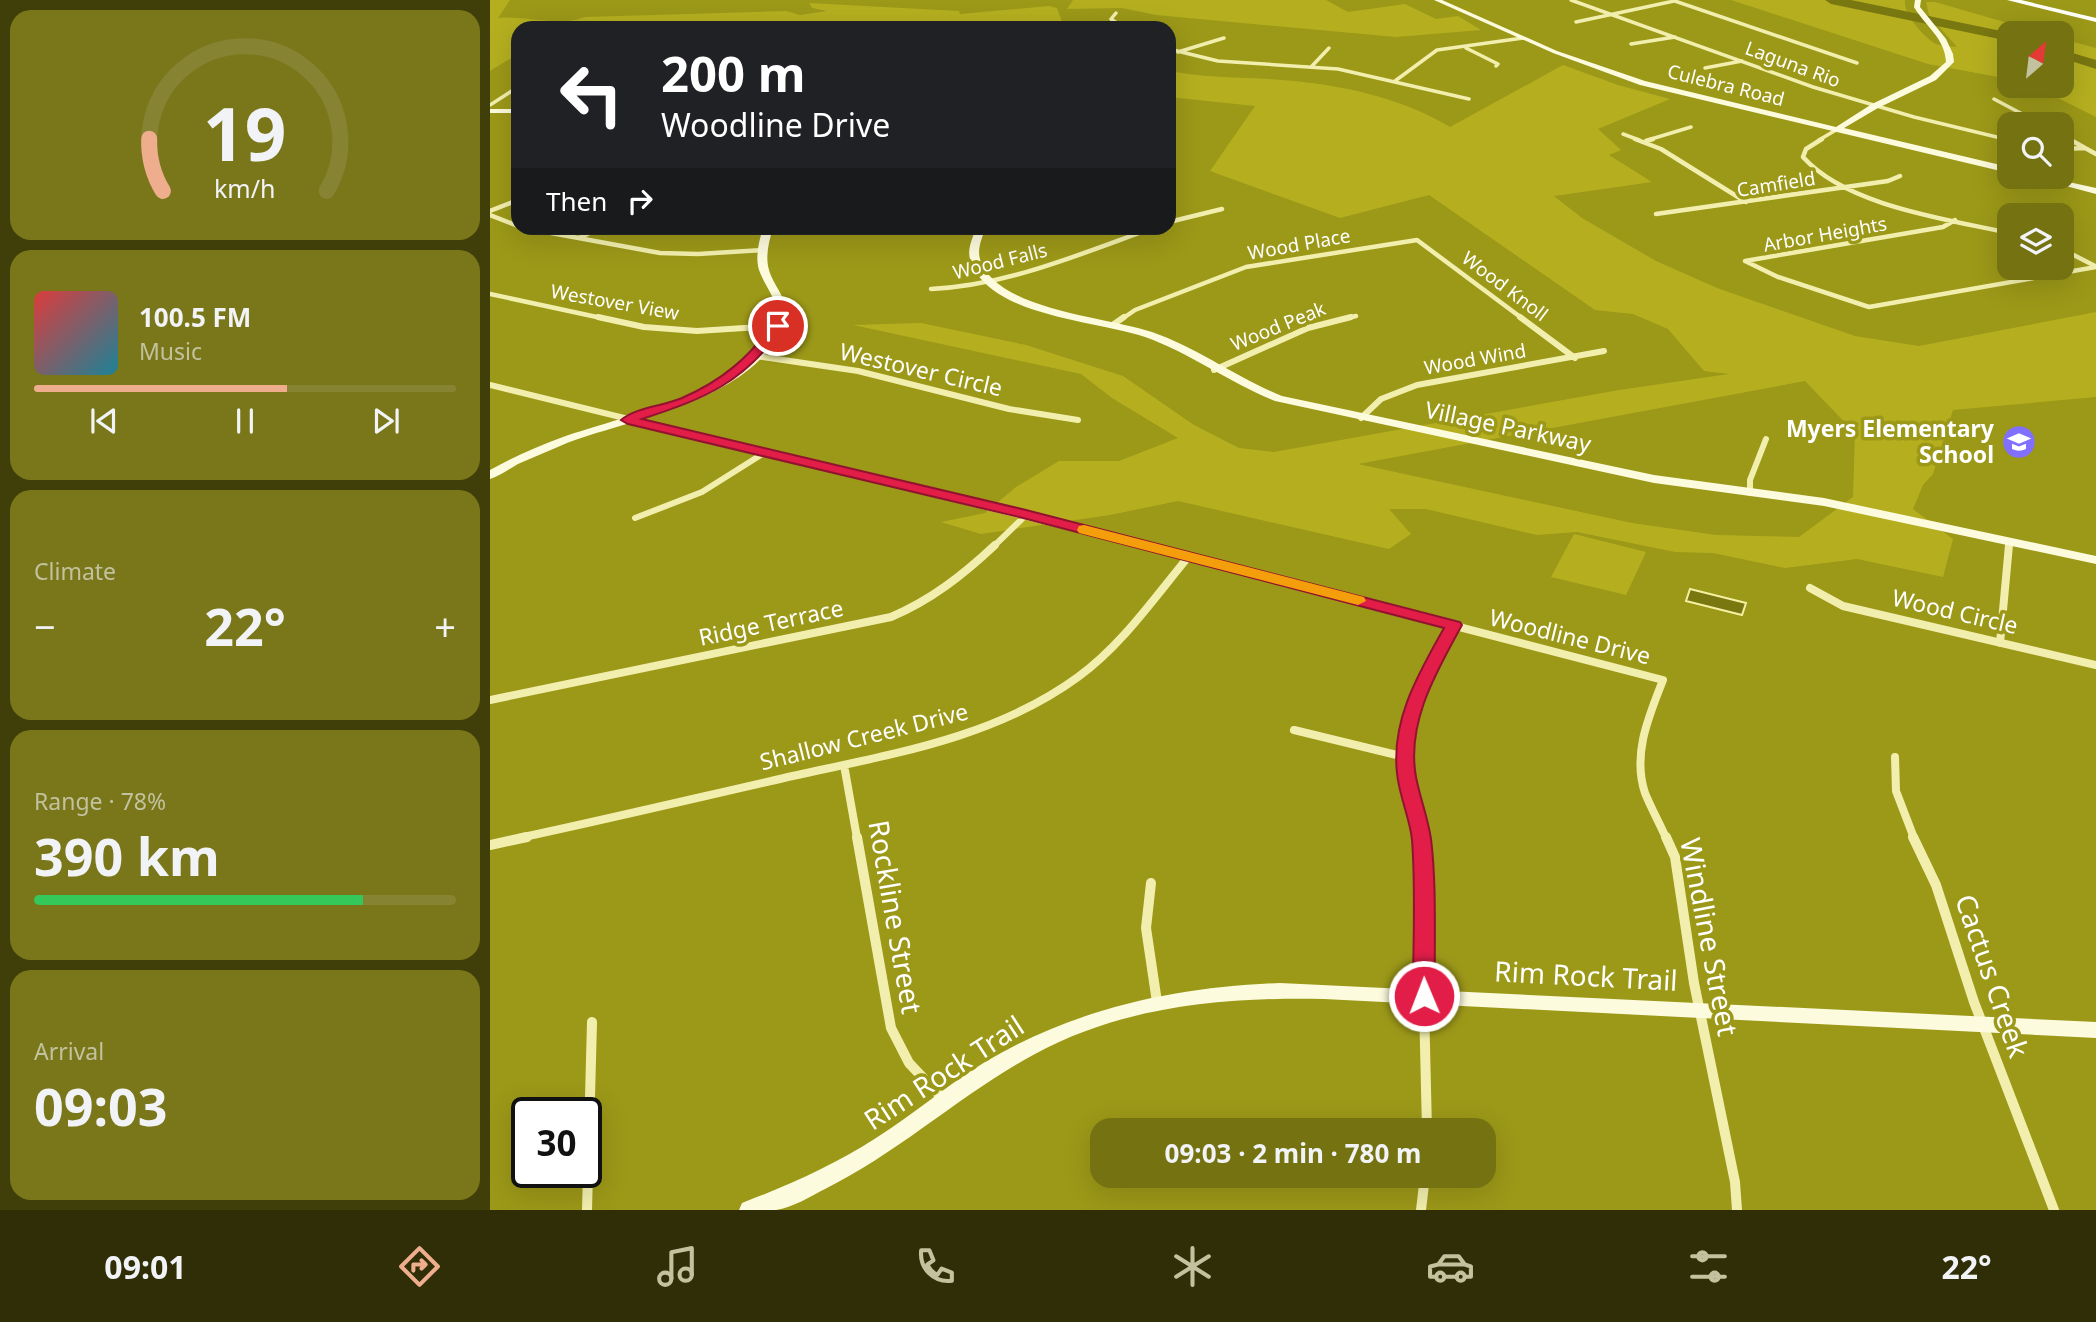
<!DOCTYPE html>
<meta charset="utf-8">
<style>
:root{--surface:#757212;--page:#7a771b;--text:#f1f3f6;--muted:#c2c29f;--line:#868432;--accent:#eead8d}
body{margin:0;font-family:"Noto Sans",sans-serif;background:var(--page);color:var(--text);height:100vh;display:flex;flex-direction:column;font-size:26px;white-space:nowrap}
*{box-sizing:border-box;margin:0}
p{font-size:23px;color:var(--muted)}
.icon{flex:none;width:38px;height:38px;fill:none;stroke:currentColor;stroke-width:2;stroke-linecap:round;stroke-linejoin:round}
.map{position:relative;flex:1;overflow:hidden}
.panel{display:flex;flex-direction:column;gap:10px;padding:10px;background:#403f0a;width:490px}
.panel>*{flex:none}
.banner{position:absolute;left:21px;top:21px;width:665px;height:214px;border-radius:21px;box-shadow:0 7px 28px #0002;background:#202124;color:#fff;overflow:hidden}
.needle{width:46px;rotate:28deg}
.tools{position:absolute;left:1507px;top:21px;display:grid;gap:14px}
.tools a{display:grid;place-items:center;width:77px;height:77px;border-radius:14px;background:var(--surface);box-shadow:0 7px 28px #0002;font-size:35px}
.speed{position:absolute;left:21px;top:1097px;display:flex;gap:14px;font-size:35px;font-weight:700;text-align:center}
.speed>*{display:grid;place-content:center;width:91px;height:91px;border-radius:50%;background:var(--surface);box-shadow:0 7px 28px #0002;line-height:1}
.speed .limit{border:4px solid #111;border-radius:10px;background:#fff;color:#111}
.pin{position:absolute;display:grid;place-items:center;width:60px;height:60px;color:#fff;margin:-30px;border:4px solid #fff;border-radius:50%;box-shadow:0 2px 7px #0007}
.me{position:absolute;width:77px;margin:-38px;rotate:359deg;stroke-linejoin:round;filter:drop-shadow(0 0 5px #0008)}
.turn{display:flex;align-items:center;gap:24px;height:147px;padding:0 35px;font-size:32px}
.turn .icon{width:91px;height:91px;stroke-width:2.5}
.turn b{display:block;font-size:49px;line-height:60px}
.then{display:flex;align-items:center;height:66px;padding:0 35px;background:#0003;gap:14px;font-size:26px}
.big{font-size:52px;font-weight:700;line-height:1.1}
.panel .tile{flex:1;display:flex;flex-direction:column;justify-content:center;gap:10px;min-width:0;padding:0 24px;border-radius:21px;background:var(--page)}
.panel .dial{align-items:center;gap:0}
.dial svg{height:182px;overflow:visible;fill:none;stroke:var(--line);stroke-width:7;stroke-linecap:round;text-anchor:middle}
.dial text{fill:var(--text);stroke:none}
.song{display:flex;align-items:center;gap:21px}
.cover{width:84px;height:84px;border-radius:10px;background:linear-gradient(135deg,hsl(0 70% 55%),hsl(190 70% 35%))}
.played{height:7px;border-radius:4px;background:linear-gradient(90deg,var(--accent) 60%,var(--line) 60%)}
.keys{display:flex;justify-content:space-around;direction:ltr}
.heat{display:flex;justify-content:space-between;align-items:center;font-size:38px;direction:ltr}
.charge{height:10px;border-radius:5px;background:linear-gradient(90deg,#34c759 78%,var(--line) 0)}
.trip{position:absolute;left:600px;top:1118px;width:406px;height:70px;border-radius:21px;background:var(--surface);box-shadow:0 7px 28px #0002;font-weight:700;line-height:70px;text-align:center}
.tabs{display:flex;height:112px;justify-content:space-around;align-items:center;background:#2f2e07;color:var(--muted)}
.tabs .icon{width:49px;height:49px}
.tabs .on{color:var(--accent)}
.tabs b{font-size:32px;color:var(--text)}
main{display:flex;flex:1;min-height:0}
.map>svg:first-child{display:block}
.green{fill:#b5af20;fill-rule:evenodd}
.water{fill:#797710;stroke:#f4f0a1;stroke-width:2}
.lines{fill:none;stroke-linecap:round;stroke-linejoin:round}
.river{fill:#797710;fill-rule:evenodd}
.street-far4{stroke:#f2efae;stroke-width:3.5}
.street-far3{stroke:#f2efae;stroke-width:4.5}
.street-far2{stroke:#f2efae;stroke-width:6}
.street-far1{stroke:#f2efae;stroke-width:8}
.street{stroke:#f2efae;stroke-width:10}
.secondary{fill:#fcfbdd;fill-rule:evenodd}
.primary{fill:#fffff9;fill-rule:evenodd}
.route{fill:#e11d48;stroke:#92132f;stroke-width:2}
.slow{fill:#f59e0b}
.labels{text-anchor:middle;stroke-width:7;stroke-linejoin:round;paint-order:stroke}
.far-street-label{font-size:19px;fill:#fff;stroke:#9c9818}
.street-label{font-size:23px;fill:#fff;stroke:#9c9818}
.poi-label{font-size:23px;font-weight:bold;fill:#fff;stroke:#9c9818;text-anchor:end}
.near-street-label{font-size:28px;fill:#fff;stroke:#9c9818}
</style>
<main>
<section class="panel">
<div class="tile dial"><svg viewBox="0 0 100 80">
<path d="M14 69A42 42 0 1 1 86 69"/>
<path d="M14 69A42 42 0 0 1 8 46" stroke="#eead8d"/>
<text x="50" y="56" font-size="32" font-weight="700">19</text>
<text x="50" y="72" font-size="11">km/h</text>
</svg></div>
<div class="tile">
<div class="song"><i class="cover"></i><div><b>100.5 FM</b><p>Music</p></div></div>
<div class="played"></div>
<div class="keys"><svg class="icon" aria-label="previous" viewBox="0 0 24 24"><path d="M18 5L8 12l10 7zM5 5v14"/></svg><svg class="icon" aria-label="pause" viewBox="0 0 24 24"><path d="M8 5v14M16 5v14"/></svg><svg class="icon" aria-label="next" viewBox="0 0 24 24"><path d="M6 5l10 7-10 7zM19 5v14"/></svg></div>
</div>
<div class="tile"><p>Climate</p>
<div class="heat"><a>−</a><b class="big">22°</b><a>+</a></div>
</div>
<div class="tile"><p>Range · 78%</p><b class="big">390 km</b><div class="charge"></div></div>
<div class="tile"><p>Arrival</p><b class="big">09:03</b></div>
</section>
<div class="map">
<svg width="1606" height="1210" viewBox="0 0 1606 1210">
<rect width="100%" height="100%" fill="#9c9818"/>
<!-- green -->
<path class="green" d="M0,0H20L8,18C38,15 66,28 95,17L296,11L310,15L337,11L322,8L319,3L469,11L470,14L559,6L567,8L573,25L580,28H28V54L0,71Z
M583,0H836L858,12L915,4L946,19L968,16L991,30L906,37L666,15L632,8L577,9Z
M1241,0H1415C1413,14 1432,35 1444,43C1449,46 1460,46 1467,47L1439,15L1436,2H1445L1553,33H1519V79L1438,64Z
M1572,39L1606,48V117L1544,86H1572Z
M1073,65L1128,85L1180,99L1108,129L1131,150L1119,155L1162,182L1064,196L1092,218L1166,261L1227,288L1365,336L1429,346L1606,312V397L1463,410L1443,474L1433,485L1423,509L1463,539L1453,577L1367,559L1295,568L1223,553L1185,552L1087,532L1047,535L936,509H899L921,534L899,549L688,501L620,515L491,534L451,522L495,513L526,487L569,461H629L688,438L622,398L591,374L363,325L431,323L536,345L633,376L704,425L749,448L784,452L1129,390L1239,374L1214,371L1178,329L1143,314L1105,310L939,195L850,218L720,171L765,106L679,97V71C716,78 753,77 791,80C848,84 910,97 960,127ZM1315,381L1365,433L1363,497L1309,537L1226,535L1142,523L868,464Z
M1084,534L1156,552L1136,595L1061,577Z"/>
<!-- water -->
<path class="water" d="M1200,589L1256,603L1252,615L1196,601Z"/>
<g class="lines">
<!-- river -->
<path class="river" d="M1335,0H1361L1521,33L1519,41L1341,4Z
M1572,50L1606,60V69L1572,58Z"/>
<!-- street-far4 -->
<path class="street-far4" d="M1081,0L1323,87L1424,117L1519,140
M1182,0L1367,63
M626,13L621,19L634,28
M1086,22L1184,1
M1141,44L1185,37
M976,48L1008,64L1006,66
M679,49L728,61L848,69L979,99
M688,52L734,38
M822,66L839,48
M1215,68L1252,61
M905,81L947,50L1033,38
M1504,99L1551,124
M0,105L28,87
M679,125L684,119
M1133,134L1149,140
M1572,135L1582,140
M1158,140L1201,127
M1329,140L1346,130"/>
<!-- street-far3 -->
<path class="street-far3" d="M1145,139L1171,149L1256,202
M1332,139L1316,149L1313,157C1357,206 1456,219 1519,233
M1514,139L1519,140
M1579,139L1606,154
M1156,141L1163,139
M1572,149L1595,148
M0,211L28,200
M1166,214L1398,181L1410,176
M0,215L28,226
M1530,215L1540,207
M1465,220L1453,227L1255,261L1288,277L1379,307L1606,267
M679,222L732,209
M34,228L170,253L208,254L273,250
M458,228H491
M89,238L110,228
M1572,249L1605,266
M441,289C519,285 590,254 663,228
M0,294L116,319
M632,319L645,310L756,267L927,240L1033,319
M854,319L866,316"/>
<!-- street-far2 -->
<path class="street-far2" d="M108,317L154,327L207,331L288,326
M1030,317L1085,358
M624,324L634,317
M266,356L368,371L519,409L588,420
M724,370L818,328L861,317
M0,385L659,547
M871,418L891,399L927,385L1114,351
M1260,493V480L1276,439
M145,518L212,492L274,453
M503,547L536,515
M1519,547V542"/>
<!-- street-far1 -->
<path class="street-far1" d="M653,545L1173,680C1159,716 1142,754 1155,793C1161,808 1170,824 1176,838
M1320,588L1353,606L1606,665
M1510,643L1519,545
M0,700L401,617C441,600 473,575 505,545
M804,730L915,757
M1405,757L1406,791L1424,838
M354,765L367,838
M29,838C118,819 206,798 294,778C395,755 502,740 588,677C632,645 664,598 699,556
M931,838C926,817 919,796 916,774C909,720 939,671 964,626"/>
<!-- street -->
<path class="street" d="M367,837L401,1028L419,1063L453,1099
M930,837L937,1130
M1176,837L1185,857L1204,983L1245,1182L1247,1210
M1423,837L1446,885L1484,1002L1564,1210
M0,845L37,837
M661,883L656,928L667,1002
M97,1210L102,1022
M931,1210L935,1176"/>
<!-- secondary -->
<path class="secondary" d="M944,0H952L1067,51L1155,81L1346,127L1382,104L1440,76L1456,62C1455,38 1435,26 1424,7L1425,0H1431L1430,7L1456,39L1463,54L1464,62L1446,80L1388,108L1354,128L1519,167V173L1150,85L1063,53Z
M0,109H28V113H0Z
M1542,177H1556L1606,188V194Z
M273,228H283C279,241 275,256 279,270C284,288 303,303 294,324C262,401 146,417 77,443C61,450 44,457 28,464C19,469 10,476 0,479V470C23,457 48,446 73,437C138,414 252,394 284,324C293,304 275,288 269,270C265,256 269,241 273,228Z
M486,228H496C492,237 487,249 490,259C505,310 618,317 662,332C708,348 747,378 792,396L1164,475L1334,498L1606,556V564L1334,506L1164,483L785,401C740,383 700,353 655,337C607,320 497,317 480,259C477,249 483,237 486,228Z
M790,983L1606,1022V1038L834,999C735,997 633,1006 545,1054C471,1094 410,1152 335,1189C321,1196 302,1208 286,1210C275,1210 261,1210 249,1210L252,1203C299,1185 344,1165 386,1138C424,1114 457,1085 495,1062C586,1008 686,987 790,983Z"/>
<!-- primary -->
<path class="primary" d="M1517,0H1531L1606,18V22Z"/>
</g>
<!-- route -->
<path class="route" d="M284,323L294,326C254,383 216,398 152,419L536,510L970,622L972,625C947,671 916,722 926,777C930,798 938,818 941,839C947,887 944,946 945,996L942,1002L934,1004L927,1002L923,996C923,944 926,891 922,840C920,818 909,796 907,773C901,719 929,673 954,628L533,518L138,424L131,420C146,407 174,406 192,398C233,380 258,358 284,323Z"/>
<!-- slow -->
<path class="slow" d="M594,525L874,597L876,601L868,605L589,533L587,530L589,526Z"/>
<!-- icons -->
<defs>
<g id="school-disc" transform="scale(1.75)"><circle r="9.5" fill="#816fff" stroke="#9c9818"/><path d="M0-5L7-2L0 1L-7-2ZM-4 1L0 2.5L4 1V4Q0 6-4 4Z" fill="#fff"/></g>
</defs>
<g fill-rule="evenodd">
<use href="#school-disc" x="1529" y="442"/>
</g>
<g class="labels">
<!-- far-street labels -->
<g class="far-street-label">
<text transform="translate(1303 64) rotate(20)" y="7">Laguna Rio</text>
<text transform="translate(1236 85) rotate(14)" y="7">Culebra Road</text>
<text transform="translate(1286 184) rotate(-9)" y="7">Camfield</text>
<text transform="translate(1335 234) rotate(-10)" y="7">Arbor Heights</text>
<text transform="translate(809 244) rotate(-10)" y="7">Wood Place</text>
<text transform="translate(510 261) rotate(-14)" y="7">Wood Falls</text>
<text transform="translate(1015 286) rotate(37)" y="7">Wood Knoll</text>
<text transform="translate(125 302) rotate(10)" y="7">Westover View</text>
<text transform="translate(788 326) rotate(-22)" y="7">Wood Peak</text>
<text transform="translate(985 359) rotate(-10)" y="7">Wood Wind</text>
</g>
<!-- street labels -->
<g class="street-label">
<text transform="translate(431 370) rotate(13)" y="8">Westover Circle</text>
<text transform="translate(1018 427) rotate(12)" y="8">Village Parkway</text>
<text transform="translate(1465 612) rotate(13)" y="8">Wood Circle</text>
<text transform="translate(281 623) rotate(-12)" y="8">Ridge Terrace</text>
<text transform="translate(1080 637) rotate(14)" y="8">Woodline Drive</text>
<text transform="translate(374 737) rotate(-14)" y="8">Shallow Creek Drive</text>
</g>
<!-- poi labels -->
<g class="poi-label">
<text x="1504" y="437">Myers Elementary<tspan x="1504" dy="26">School</tspan></text>
</g>
<!-- near-street labels -->
<g class="near-street-label">
<text transform="translate(405 917) rotate(80)" y="10">Rockline Street</text>
<text transform="translate(1219 937) rotate(79)" y="10">Windline Street</text>
<text transform="translate(1096 976) rotate(3)" y="10">Rim Rock Trail</text>
<text transform="translate(1502 976) rotate(71)" y="10">Cactus Creek</text>
<text transform="translate(454 1073) rotate(-33)" y="10">Rim Rock Trail</text>
</g>
</g>
</svg>
<div class="tools">
<a><svg class="needle" viewBox="-14 -14 28 28"><path d="M0-13l5 13h-10z" fill="#e53935"/><path d="M0 13l5-13h-10z" fill="#c2c29f"/></svg></a>
<a><svg class="icon" aria-label="search" viewBox="0 0 24 24"><circle cx="10" cy="10" r="6"/><path d="M15 15l6 6"/></svg></a>
<a><svg class="icon" aria-label="layers" viewBox="0 0 24 24"><path d="M12 4l9 5-9 5-9-5zM3 14l9 5 9-5"/></svg></a>
</div>
<div class="speed"><div class="limit">30</div></div>
<div class="pin" style="left:288px;top:326px;background:#d93025"><svg class="icon" aria-label="arrive" viewBox="0 0 24 24"><path d="M6 21V4h12l-3 4 3 4H6"/></svg></div>
<svg class="me" style="left:934px;top:996px" viewBox="-20 -20 40 40"><circle r="17" fill="#e11d48" stroke="#fff" stroke-width="3"/><path d="M0-11L8 9 0 5-8 9z" fill="#fff"/></svg>
<div class="trip">09:03 · 2 min · 780 m</div>
<div class="banner">
<div class="turn"><svg class="icon" aria-label="left" viewBox="0 0 24 24"><path d="M17 20v-9H6M10 6l-5 5 5 5"/></svg><div><b>200 m</b>Woodline Drive</div></div>
<div class="then">Then<svg class="icon" aria-label="right" viewBox="0 0 24 24"><path d="M7 20v-9h11M14 6l5 5-5 5"/></svg></div>
</div>
</div>
</main>
<nav class="tabs">
<b>09:01</b>
<svg class="icon on" aria-label="directions" viewBox="0 0 24 24"><path d="M12 3l9 9-9 9-9-9zM9 14v-3h6M13 9l2 2-2 2"/></svg>
<svg class="icon" aria-label="music" viewBox="0 0 24 24"><path d="M9 18V5l10-2v13"/><circle cx="6" cy="18" r="3"/><circle cx="16" cy="16" r="3"/></svg>
<svg class="icon" aria-label="phone" viewBox="0 0 24 24"><path d="M5 4h4l2 5-3 2q2 4 5 5l2-3 5 2v4C11 20 4 13 5 4z"/></svg>
<svg class="icon" aria-label="climate" viewBox="0 0 24 24"><path d="M12 3v18M4 7l16 10M4 17L20 7"/></svg>
<svg class="icon" aria-label="car" viewBox="0 0 24 24"><path d="M5 17H2v-5l4-1 3-4h7l3 4 3 1v5h-3M9 17h6M6 11h13"/><circle cx="7" cy="17" r="2"/><circle cx="17" cy="17" r="2"/></svg>
<svg class="icon" aria-label="filters" viewBox="0 0 24 24"><path d="M4 7h16M4 17h16"/><circle cx="9" cy="7" r="2"/><circle cx="15" cy="17" r="2"/></svg>
<b>22°</b>
</nav>
